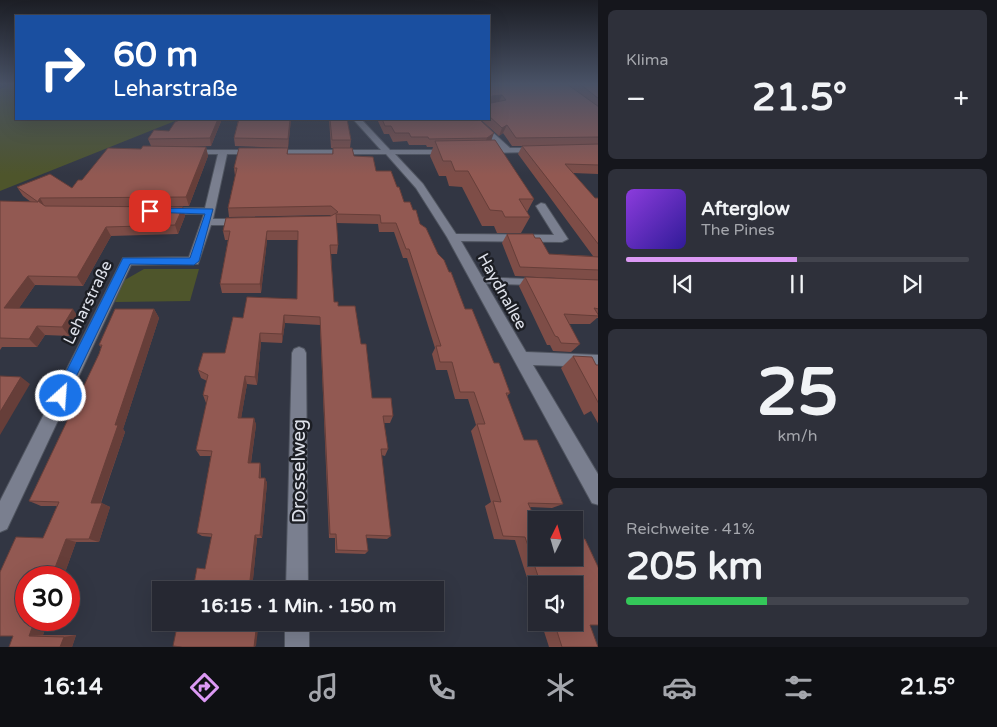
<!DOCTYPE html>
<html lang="de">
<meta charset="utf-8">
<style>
:root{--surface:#262832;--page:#2e303a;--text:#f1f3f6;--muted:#a4a6ac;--line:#42444d;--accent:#dc99f4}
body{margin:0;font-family:"Varela Round",sans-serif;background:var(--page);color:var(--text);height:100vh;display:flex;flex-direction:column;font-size:19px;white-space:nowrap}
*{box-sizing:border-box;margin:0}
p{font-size:16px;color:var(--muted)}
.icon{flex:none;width:28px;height:28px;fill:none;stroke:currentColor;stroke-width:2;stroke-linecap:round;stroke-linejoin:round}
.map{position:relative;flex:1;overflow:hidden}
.sheet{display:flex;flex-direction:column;gap:10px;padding:10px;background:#15161c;width:399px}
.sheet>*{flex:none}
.top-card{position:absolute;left:15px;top:15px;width:475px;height:105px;border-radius:0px;box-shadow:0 5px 20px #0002,0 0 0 1px var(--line);background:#1a4fa0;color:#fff;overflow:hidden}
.needle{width:32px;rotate:5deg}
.buttons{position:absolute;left:528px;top:511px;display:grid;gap:10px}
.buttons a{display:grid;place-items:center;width:55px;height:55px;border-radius:0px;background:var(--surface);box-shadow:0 5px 20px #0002,0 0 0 1px var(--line);font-size:25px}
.speed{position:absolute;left:15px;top:566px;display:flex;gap:10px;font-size:25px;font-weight:700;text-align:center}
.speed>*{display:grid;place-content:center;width:65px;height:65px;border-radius:50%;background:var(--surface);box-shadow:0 5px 20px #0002,0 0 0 1px var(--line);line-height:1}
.speed .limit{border:8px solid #d22;background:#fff;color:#111}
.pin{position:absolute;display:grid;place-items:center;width:42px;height:42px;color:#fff;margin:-21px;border-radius:10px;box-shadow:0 2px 8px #0006}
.me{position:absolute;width:55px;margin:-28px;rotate:26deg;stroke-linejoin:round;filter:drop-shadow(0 0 4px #0008)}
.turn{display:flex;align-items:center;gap:18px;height:105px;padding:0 15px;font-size:22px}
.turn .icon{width:65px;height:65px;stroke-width:2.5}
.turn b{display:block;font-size:35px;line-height:42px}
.big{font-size:38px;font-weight:700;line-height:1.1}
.sheet .card{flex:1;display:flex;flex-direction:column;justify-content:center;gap:8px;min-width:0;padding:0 18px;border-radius:8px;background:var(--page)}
.sheet .dial{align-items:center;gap:0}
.dial b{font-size:65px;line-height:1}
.song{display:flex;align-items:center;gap:15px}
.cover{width:60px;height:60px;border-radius:8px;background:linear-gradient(135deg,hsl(270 70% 55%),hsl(250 70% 35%))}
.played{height:5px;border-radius:2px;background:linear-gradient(90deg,var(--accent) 50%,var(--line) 50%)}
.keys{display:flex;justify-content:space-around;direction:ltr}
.heat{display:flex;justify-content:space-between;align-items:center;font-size:28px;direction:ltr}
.charge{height:8px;border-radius:4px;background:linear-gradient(90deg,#34c759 41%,var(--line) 0)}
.trip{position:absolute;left:152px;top:581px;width:292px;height:50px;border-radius:0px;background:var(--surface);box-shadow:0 5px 20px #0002,0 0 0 1px var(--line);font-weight:700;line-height:50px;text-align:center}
.dock{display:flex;height:80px;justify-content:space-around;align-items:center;background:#0f1014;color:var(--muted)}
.dock .icon{width:35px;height:35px}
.dock .selected{color:var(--accent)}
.dock b{font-size:22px;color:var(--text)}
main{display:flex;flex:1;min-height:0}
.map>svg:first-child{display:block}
.green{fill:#4e552b}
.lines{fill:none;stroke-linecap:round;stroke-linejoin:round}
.service-casing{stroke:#505560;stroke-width:2}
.minor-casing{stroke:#505560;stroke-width:2}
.service{fill:#7a7f8f;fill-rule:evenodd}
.minor{fill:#7a7f8f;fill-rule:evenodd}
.wall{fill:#7e4d47}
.shaded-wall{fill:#663e39}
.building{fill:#925952;stroke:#663e39;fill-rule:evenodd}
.route{fill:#1a73e8;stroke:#114b97}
.labels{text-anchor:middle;stroke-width:5;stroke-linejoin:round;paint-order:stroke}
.street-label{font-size:16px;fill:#dfe2eb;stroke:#1c1e24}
.near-street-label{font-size:19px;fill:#dfe2eb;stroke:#1c1e24}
</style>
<main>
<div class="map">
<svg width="599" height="647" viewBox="0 0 599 647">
<rect width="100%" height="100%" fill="#323643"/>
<!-- green -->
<path class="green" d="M11,84H16V119H180L0,191V89Z
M144,269H199L190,301L115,302L123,281Z"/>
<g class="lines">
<!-- service casing -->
<g class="service-casing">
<path id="service" d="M475,277L532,279L536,282L532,285L475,283L471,280Z"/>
</g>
<!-- minor casing -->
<g class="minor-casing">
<path id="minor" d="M353,119H361L390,150H453L454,152L450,154H395L423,184L456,234L554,235L536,206L541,203L545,204L568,239L562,242L461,241L526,352L599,355V367L533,365L599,476V505L592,503L447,237L416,188L386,154H227L213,219H242L247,222L242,225H211L198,264L131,265L7,529L0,532V501L123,258L189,257L204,214H166L161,211L166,208H205L218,154H189L185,152L186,150H381Z
M471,119H478L510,148H538L542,150L538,152L481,153V149L500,148Z
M299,347L304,349L306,353L308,590H286L292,353L294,349Z
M285,622H309V647H285Z"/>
</g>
<!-- service -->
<use href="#service" class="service"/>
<!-- minor -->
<use href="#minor" class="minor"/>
</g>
<!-- wall -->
<path class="wall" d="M489,84H599V174L573,173L595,198H599V280L515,276L502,243L507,234L535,238L549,254L593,256L518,154L522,146H512L503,133L499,136L480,119H489Z
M222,119L211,146L178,147H206L208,156L189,206H147L183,207L185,216L178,234L111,236L83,286L35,285L19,308L79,318L69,336L45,335L37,347H2L0,350V201L31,202L23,196L17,187L72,188L82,180L141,149L151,146L148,139L169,131Z
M232,119H347L351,140L350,148H331L329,119H291L288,148L235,146L234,138L238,121Z
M377,119H479L491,140L534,199L527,212L530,217L521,233H497L494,226H482L462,187L449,186L446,176H439L430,156L433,147H427L426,145H409L407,141L393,142L389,134H384Z
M239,148H288V154H332L333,148H352L354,156L373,157L376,171H391L397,187H399L404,202H410L413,210H416L420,224L426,228L438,254L444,260L449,272H451L465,309H472L494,363H499L510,393L507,396L524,440H537L563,504L552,508L530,507L536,521V558H574V539H585L599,569V625H590L598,647H549L541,622H574V585H536V606L515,540L494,539L485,506L491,502L471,431L476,425L468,399H455L447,370H436L432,354L435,348L407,258H403L394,232H379L378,224L336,223L338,245L337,254H331L334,302H338V306H355L361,344H366L372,398H391L393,416L390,423H384L388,449L385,456L381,455L391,536L387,539L366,538L368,551L365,554L335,553V538H329L320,325L285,323L282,343L261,342L257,385L247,384L241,418H254L256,425L251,463H260L261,469V478H265L267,483L262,538H257L252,589L261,590H193L197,568L205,569L212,537L202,536L197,533L211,456H200L196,450L207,403H206L203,395L207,381L201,378L198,370L203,353H225L233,317L243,318L247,297L297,299L298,240H267L261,293H222L220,284L228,240H225L223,231L226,218L331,216L330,215L229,217L228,208L235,176L234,168Z
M525,277L599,280V318H597L590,324H569L580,344L571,352L553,351L550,345H547L519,286Z
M115,309H154L159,318L123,429L125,432L101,503L110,507L99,542H76L63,578H26V620H48L43,635H76L72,647H9L13,636H0V572L16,537L43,538L57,506H41L29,501L99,354L101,347L99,345Z
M573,356L596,365H599V425L591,411L584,415L561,368Z"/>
<!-- shaded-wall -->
<path class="shaded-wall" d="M502,95L499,102L489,103L492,96Z
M218,119H222L211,146L210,138Z
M290,119H291L288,148V139Z
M507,125L503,133L499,136L502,128Z
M494,133L491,141L484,146L487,138Z
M206,147L208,156L189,206L186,197Z
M40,198L45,207L38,201Z
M183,207L185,216L178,234L175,225Z
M106,227L111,236L83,286L77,277Z
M267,231V240L261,293L260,284Z
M28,276L35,285L13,317L4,308Z
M73,309L79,318L69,336L62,327Z
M154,309L159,318L123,429L125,432L99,507L91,503L115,425Z
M284,315L285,323L282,343V334Z
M37,326L45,335L37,347L29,339Z
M260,333L261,342L257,385L255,377Z
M245,376L247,384L240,425L238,418Z
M21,377L30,384L0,435V412Z
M254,418L256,425L250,469L248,463Z
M260,463L261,469L260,483L259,478Z
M265,478L267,483L262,538L260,535Z
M102,503L110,507L99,542L89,539Z
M255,535L257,538L252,590L249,589Z
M66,539L76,542L63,578H51Z
M35,620H48L43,635L29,636Z
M257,622H259L256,646L254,647Z
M76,635L72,647H60L64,637Z"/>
<!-- building -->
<path class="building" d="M489,84H567L599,107V137L516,138L507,125L502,128L489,116ZM502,95L506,100L491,103L492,96Z
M580,84H599V99Z
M182,119H218L210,138L148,139L154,130L169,131L175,122Z
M239,119H290L288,139L234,138Z
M330,119H347L351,140H332Z
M382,119H479L494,133L487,138L429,139L428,137H411L409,133H395L391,126H385Z
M495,140L534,199H519L530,217H505L502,211L490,210L468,171H455L451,161H443L435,141Z
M599,144V165L565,164L595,198H599V245L522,146Z
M143,146L206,147L186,197L40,198L38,201L45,206L183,207L175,225L106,227L77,277L28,276L4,308L73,309L62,327L37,326L29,339L0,338V201L38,202L17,187L50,174L72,188L78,180H82L108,148L141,149Z
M239,148H288L287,154H333V148H352L354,156L373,157L376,171H391L397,187H399L404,202H410L413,210H416L420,224L426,228L438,254L444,260L449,272H451L465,309H472L494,363H499L510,393H506L524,440H537L563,504L528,503L536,521V558H574V539H585L599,569V625H590L598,647H562L554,622H574V585H541L525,537L503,536L493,501L501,502L477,424H485L474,392H460L452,362H440L436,346H441L409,249H406L396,223H381L380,215L336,214L338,245H330L334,302H338V306H355L361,344H366L372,398H391L393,416H383L388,449H381L391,536L366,535L368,551L337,550L336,534H330L320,317L284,315L282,334L260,333L255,377L245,376L238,418H254L248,463H260L259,478H265L260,535H255L249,589L260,590H193L197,568L205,569L212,534L197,533L212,451L196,450L208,396L203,395L208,375L198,370L203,353H225L233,317L243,318L247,297L297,299L298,231H267L260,284H220L230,231H223L226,218L331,216L338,212L331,206L228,208L237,168H234Z
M507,234H533L535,238H540L549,254L599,257V270L520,267Z
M525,277L599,280V309L594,308L599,316L564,314L580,344L561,343L558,337L555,336Z
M115,309H154L115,425H118L91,503H102L89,539H66L51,578H26V620H35L29,636L64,637L60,647H9L13,636H0V572L16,537L43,538L59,502L29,501L99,354L102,345H99Z
M573,356L592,357L596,365H599V404Z
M0,376L21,377L0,412Z
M178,622H257L254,647H182L173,646Z"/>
<!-- sky -->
<linearGradient id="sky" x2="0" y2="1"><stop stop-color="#1c1e25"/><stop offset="0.48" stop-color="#495266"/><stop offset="1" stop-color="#495266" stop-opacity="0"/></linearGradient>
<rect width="599" height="175" fill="url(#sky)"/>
<!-- route -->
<path class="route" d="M150,208L213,209L199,261L194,265L130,264L65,400L61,402L56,400L54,396L123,258H190L205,214L147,212L146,211Z"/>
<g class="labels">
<!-- street labels -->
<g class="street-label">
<text transform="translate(503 291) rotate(61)" y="6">Haydnallee</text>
<text transform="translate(87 302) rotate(-64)" y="6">Leharstraße</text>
</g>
<!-- near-street labels -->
<g class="near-street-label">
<text transform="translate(298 471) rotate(-90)" y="7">Drosselweg</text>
</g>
</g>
</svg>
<div class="buttons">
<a><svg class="needle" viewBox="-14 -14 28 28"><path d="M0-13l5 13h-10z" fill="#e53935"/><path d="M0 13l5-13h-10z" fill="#a4a6ac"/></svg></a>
<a><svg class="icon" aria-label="sound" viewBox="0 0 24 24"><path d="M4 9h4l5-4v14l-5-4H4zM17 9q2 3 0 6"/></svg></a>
</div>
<div class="speed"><div class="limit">30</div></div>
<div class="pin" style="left:150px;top:211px;background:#d93025"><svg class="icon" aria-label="arrive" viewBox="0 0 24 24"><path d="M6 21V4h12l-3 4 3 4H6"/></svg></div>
<svg class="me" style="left:61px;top:396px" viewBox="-20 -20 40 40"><circle r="17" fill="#1a73e8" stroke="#fff" stroke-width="3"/><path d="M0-11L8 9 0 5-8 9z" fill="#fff"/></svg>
<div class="trip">16:15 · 1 Min. · 150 m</div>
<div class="top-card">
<div class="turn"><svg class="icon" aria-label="right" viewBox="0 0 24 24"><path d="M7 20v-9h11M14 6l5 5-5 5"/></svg><div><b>60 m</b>Leharstraße</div></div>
</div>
</div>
<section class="sheet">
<div class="card"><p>Klima</p>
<div class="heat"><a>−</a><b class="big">21.5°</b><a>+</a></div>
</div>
<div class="card">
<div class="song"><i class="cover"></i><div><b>Afterglow</b><p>The Pines</p></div></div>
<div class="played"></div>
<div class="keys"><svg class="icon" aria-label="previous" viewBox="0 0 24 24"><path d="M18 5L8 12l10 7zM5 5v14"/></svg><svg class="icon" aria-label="pause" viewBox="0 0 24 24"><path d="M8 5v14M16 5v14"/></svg><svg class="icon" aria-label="next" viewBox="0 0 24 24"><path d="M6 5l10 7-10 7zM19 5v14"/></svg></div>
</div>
<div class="card dial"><b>25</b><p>km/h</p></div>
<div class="card"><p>Reichweite · 41%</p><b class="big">205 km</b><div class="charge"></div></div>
</section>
</main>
<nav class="dock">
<b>16:14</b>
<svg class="icon selected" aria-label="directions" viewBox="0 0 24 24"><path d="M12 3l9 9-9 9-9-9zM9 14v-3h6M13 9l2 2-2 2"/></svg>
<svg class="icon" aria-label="music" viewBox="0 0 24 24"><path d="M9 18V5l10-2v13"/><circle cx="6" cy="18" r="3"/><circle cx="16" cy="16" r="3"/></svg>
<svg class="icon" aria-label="phone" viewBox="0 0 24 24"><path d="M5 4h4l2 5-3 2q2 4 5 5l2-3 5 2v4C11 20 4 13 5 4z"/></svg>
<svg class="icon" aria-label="climate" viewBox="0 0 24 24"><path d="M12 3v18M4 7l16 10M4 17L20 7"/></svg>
<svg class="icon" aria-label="car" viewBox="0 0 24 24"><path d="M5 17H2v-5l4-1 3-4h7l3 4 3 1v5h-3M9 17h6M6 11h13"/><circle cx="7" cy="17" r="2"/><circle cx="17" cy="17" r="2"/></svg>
<svg class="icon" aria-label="filters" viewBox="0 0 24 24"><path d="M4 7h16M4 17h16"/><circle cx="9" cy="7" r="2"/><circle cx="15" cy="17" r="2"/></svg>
<b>21.5°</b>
</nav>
